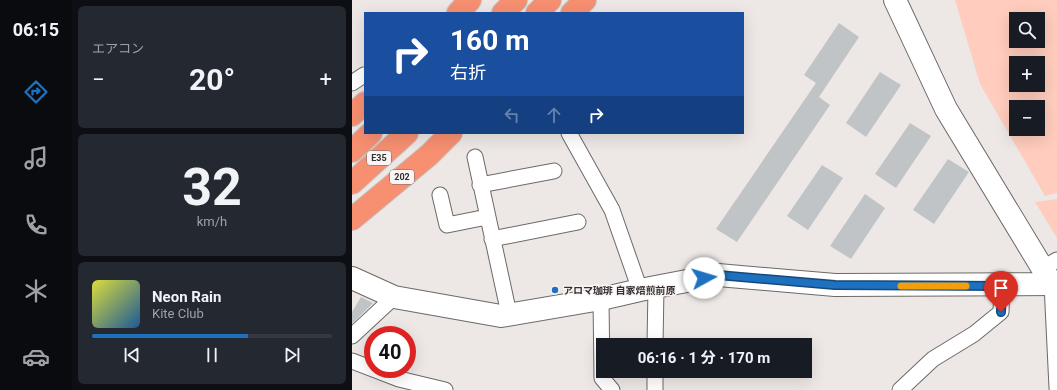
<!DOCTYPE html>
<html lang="ja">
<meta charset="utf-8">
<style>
:root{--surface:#171b24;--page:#242831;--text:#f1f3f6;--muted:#9ea1a6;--line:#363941;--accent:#1e71bf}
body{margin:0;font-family:Roboto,"Noto Sans JP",sans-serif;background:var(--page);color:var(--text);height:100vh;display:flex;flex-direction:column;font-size:15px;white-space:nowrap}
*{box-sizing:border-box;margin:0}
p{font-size:13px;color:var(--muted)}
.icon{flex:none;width:22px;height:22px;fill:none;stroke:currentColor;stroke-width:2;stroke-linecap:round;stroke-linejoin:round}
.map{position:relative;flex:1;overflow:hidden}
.panel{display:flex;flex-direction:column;gap:6px;padding:6px;background:#0d0f14;width:280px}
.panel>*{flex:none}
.guide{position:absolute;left:12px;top:12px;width:380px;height:122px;border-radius:0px;box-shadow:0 4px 16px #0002;background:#1a4fa0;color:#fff;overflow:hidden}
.fabs{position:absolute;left:657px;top:12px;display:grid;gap:8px}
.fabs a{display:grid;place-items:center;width:36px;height:36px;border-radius:0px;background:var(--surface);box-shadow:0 4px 16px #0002;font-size:20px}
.speed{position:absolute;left:12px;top:326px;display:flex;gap:8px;font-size:20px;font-weight:700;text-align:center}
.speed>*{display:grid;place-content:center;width:52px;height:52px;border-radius:50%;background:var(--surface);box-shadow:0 4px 16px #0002;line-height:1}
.speed .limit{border:6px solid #d22;background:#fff;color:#111}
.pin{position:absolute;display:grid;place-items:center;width:34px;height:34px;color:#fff;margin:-41px -17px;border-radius:50% 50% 50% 0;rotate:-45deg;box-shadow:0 0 4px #0007}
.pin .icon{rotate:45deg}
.me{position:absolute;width:44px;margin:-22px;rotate:84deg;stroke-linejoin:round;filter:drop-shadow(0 0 3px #0008)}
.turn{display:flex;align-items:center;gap:14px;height:84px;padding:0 20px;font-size:18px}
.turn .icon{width:52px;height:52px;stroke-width:2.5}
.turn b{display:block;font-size:28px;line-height:34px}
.lanes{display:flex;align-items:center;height:38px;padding:0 20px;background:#0003;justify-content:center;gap:20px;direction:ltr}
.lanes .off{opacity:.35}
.big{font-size:30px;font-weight:700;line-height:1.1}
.panel .card{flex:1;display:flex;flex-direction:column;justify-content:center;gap:6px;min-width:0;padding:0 14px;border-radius:6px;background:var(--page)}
.panel .dial{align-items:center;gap:0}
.dial b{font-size:52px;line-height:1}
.song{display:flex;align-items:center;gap:12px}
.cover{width:48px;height:48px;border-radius:6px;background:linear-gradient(135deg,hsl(60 70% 55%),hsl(210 70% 35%))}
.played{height:4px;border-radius:2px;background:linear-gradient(90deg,var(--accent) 65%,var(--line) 65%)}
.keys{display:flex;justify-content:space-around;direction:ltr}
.heat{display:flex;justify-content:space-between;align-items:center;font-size:22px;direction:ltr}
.trip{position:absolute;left:244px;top:338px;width:216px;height:40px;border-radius:0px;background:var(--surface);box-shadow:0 4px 16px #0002;font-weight:700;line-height:40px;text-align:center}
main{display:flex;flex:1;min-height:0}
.menu{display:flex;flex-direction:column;width:72px;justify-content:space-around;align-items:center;background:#090b0e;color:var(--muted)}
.menu .icon{width:28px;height:28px}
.menu .current{color:var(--accent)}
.menu b{font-size:18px;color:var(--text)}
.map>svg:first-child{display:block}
.green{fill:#ffccbd;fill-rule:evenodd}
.building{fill:#c1c4c7}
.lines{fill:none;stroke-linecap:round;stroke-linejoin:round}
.street-casing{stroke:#6d6967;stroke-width:17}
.secondary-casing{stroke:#6d6967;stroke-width:24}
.highway-casing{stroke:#c5c5c5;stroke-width:24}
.street{stroke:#fff;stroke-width:15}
.secondary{stroke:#fff;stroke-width:22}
.highway{stroke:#f78f71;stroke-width:22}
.route-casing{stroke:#14497c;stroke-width:10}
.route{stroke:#1e71bf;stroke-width:7}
.slow{stroke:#f59e0b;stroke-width:7}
.poi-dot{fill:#1e71bf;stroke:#faf5f4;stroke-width:1.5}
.labels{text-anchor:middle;stroke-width:3;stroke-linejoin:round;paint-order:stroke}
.shield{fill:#faf5f4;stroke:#6d6a6a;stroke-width:1}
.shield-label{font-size:9px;font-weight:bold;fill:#312f2f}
.poi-label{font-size:10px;font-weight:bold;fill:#312f2f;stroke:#faf5f4;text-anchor:start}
</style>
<main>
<nav class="menu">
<b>06:15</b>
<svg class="icon current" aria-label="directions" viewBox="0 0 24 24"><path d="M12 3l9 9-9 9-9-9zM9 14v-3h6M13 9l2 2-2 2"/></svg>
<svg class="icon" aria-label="music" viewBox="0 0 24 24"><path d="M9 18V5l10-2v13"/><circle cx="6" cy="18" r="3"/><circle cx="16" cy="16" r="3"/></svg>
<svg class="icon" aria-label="phone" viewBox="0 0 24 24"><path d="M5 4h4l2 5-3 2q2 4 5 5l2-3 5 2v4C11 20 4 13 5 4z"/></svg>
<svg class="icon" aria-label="climate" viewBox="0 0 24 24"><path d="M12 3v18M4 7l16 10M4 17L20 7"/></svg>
<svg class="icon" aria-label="car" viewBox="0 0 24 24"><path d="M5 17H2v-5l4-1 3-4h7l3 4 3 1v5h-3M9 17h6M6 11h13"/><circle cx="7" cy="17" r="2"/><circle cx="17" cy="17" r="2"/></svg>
</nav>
<section class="panel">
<div class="card"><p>エアコン</p>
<div class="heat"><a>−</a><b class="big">20°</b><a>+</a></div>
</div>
<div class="card dial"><b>32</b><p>km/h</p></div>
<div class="card">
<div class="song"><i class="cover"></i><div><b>Neon Rain</b><p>Kite Club</p></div></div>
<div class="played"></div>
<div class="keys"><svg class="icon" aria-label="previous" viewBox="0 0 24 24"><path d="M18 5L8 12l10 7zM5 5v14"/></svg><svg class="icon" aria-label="pause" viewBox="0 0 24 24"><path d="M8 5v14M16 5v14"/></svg><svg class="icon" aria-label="next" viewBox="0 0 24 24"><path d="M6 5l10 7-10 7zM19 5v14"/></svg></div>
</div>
</section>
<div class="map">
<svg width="705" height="390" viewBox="0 0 705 390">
<rect width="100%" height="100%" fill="#ede8e6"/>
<!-- green -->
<path class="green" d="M603,0H705V193L693,196L628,84ZM664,19H686V41H664ZM664,63H686V85H664ZM664,107H686V129H664Z
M705,199V238L683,202Z"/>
<!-- building -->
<path class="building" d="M487,23L507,37L467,97L478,105L385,242L364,229L464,83L452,75Z
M528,72L549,85L514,137L494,123Z
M558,123L579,136L544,188L523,174Z
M596,159L617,172L582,224L561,210Z
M470,165L491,178L456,230L435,216Z
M513,194L533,208L499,259L478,246Z
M9,297L21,303L0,324V312Z"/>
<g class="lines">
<!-- street casing -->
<g class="street-casing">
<path id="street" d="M0,83L12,75L13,76
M217,133L260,210L288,290
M123,157L157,314
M128,185L202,171
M88,195L95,225L135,217
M140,239L226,222
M691,268L705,260
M700,284L705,388
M249,299L250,378L260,390
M0,336L42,297
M303,345L304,287
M0,361L47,379L93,390
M303,390V371
M548,390L581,359L622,334L649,312L650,286"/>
</g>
<!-- secondary casing -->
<g class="secondary-casing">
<path id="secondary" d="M543,0L594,109L700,284
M0,278L42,297L149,316L249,299L288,290L366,275L483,285L705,284"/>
</g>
<!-- highway casing -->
<g class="highway-casing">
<path id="highway" d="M106,13L118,0
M151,13L164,0
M185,13L198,0
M220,13L233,0
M0,115L13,103
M0,151L19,133
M0,183L55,133
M0,219L77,155L99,133"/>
</g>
<!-- street -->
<use href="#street" class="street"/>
<!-- secondary -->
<use href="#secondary" class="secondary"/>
<!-- highway -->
<use href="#highway" class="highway"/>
</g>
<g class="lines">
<!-- route casing -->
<g class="route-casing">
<path id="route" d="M352,278L366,275L483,285L650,286L649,312"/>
</g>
<!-- route -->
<use href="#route" class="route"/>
<!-- slow -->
<path class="slow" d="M549,286H614"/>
</g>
<!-- markers -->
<circle class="poi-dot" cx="203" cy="290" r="4"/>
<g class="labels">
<!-- shield labels -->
<g class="shield">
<rect x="15" y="151" width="24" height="14" rx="3"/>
<rect x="38" y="170" width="24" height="14" rx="3"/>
</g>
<g class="shield-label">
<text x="27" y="161">E35</text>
<text x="50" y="180">202</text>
</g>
<!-- poi labels -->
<g class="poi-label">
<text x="211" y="294">アロマ珈琲 自家焙煎前原</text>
</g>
</g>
</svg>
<div class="fabs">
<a><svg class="icon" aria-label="search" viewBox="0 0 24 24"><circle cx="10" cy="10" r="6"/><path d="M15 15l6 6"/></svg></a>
<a>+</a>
<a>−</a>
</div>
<div class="speed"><div class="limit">40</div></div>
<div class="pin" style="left:649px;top:312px;background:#d93025"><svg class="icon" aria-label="arrive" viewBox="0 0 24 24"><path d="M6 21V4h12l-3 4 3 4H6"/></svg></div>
<svg class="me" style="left:352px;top:278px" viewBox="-20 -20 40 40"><circle r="19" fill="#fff"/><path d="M0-13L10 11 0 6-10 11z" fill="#1e71bf"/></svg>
<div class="trip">06:16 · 1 分 · 170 m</div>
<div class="guide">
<div class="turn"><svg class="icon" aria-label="right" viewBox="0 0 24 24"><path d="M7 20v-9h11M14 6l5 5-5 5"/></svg><div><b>160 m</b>右折</div></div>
<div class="lanes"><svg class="icon off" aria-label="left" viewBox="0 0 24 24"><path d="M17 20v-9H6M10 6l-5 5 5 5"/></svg><svg class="icon off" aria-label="ahead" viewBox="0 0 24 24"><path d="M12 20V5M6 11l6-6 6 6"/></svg><svg class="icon" aria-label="right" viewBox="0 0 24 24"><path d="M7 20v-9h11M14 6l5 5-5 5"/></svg></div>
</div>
</div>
</main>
